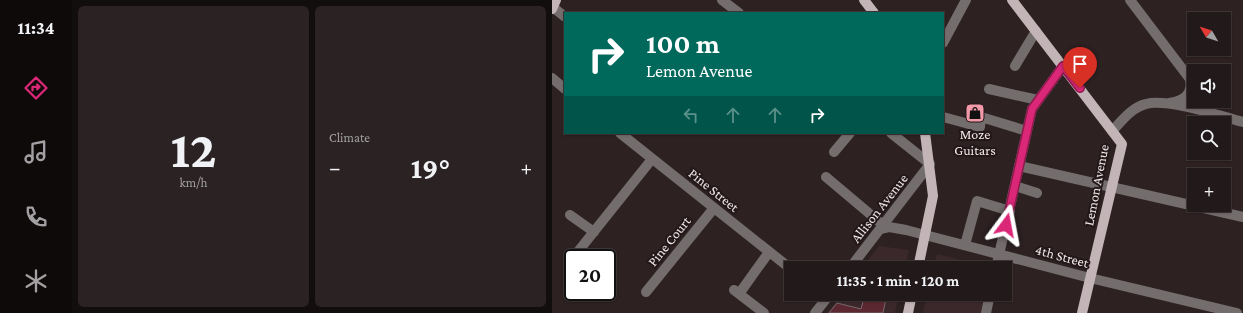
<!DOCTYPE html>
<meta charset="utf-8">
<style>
:root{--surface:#22191a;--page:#2a2223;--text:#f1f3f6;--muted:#a2a0a2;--line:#3f3839;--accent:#db2777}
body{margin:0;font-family:"Crimson Pro",serif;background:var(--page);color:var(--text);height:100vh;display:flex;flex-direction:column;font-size:15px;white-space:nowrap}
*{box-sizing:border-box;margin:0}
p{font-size:13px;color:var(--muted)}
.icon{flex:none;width:22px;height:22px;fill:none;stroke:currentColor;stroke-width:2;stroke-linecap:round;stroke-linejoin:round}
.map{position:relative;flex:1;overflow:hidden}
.details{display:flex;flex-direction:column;gap:6px;padding:6px;background:#130e0e;width:480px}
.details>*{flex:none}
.guide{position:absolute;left:12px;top:12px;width:380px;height:122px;border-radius:0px;box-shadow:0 1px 3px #0004,0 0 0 1px var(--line);background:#00695c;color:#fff;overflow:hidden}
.needle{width:26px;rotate:309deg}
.tools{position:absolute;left:635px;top:12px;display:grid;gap:8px}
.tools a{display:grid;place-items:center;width:44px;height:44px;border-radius:0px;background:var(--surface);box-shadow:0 1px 3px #0004,0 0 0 1px var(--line);font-size:20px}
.speed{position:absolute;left:12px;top:249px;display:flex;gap:8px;font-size:20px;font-weight:700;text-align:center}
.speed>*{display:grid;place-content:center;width:52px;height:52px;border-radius:50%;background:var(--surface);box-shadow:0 1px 3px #0004,0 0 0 1px var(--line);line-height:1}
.speed .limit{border:2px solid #111;border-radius:6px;background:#fff;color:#111}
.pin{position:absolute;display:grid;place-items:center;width:34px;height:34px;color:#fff;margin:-41px -17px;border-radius:50% 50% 50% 0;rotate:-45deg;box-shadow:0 0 4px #0007}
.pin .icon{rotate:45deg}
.me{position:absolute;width:44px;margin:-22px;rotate:13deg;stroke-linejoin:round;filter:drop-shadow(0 0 3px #0008)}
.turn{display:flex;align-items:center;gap:14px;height:84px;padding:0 16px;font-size:18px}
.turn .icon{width:52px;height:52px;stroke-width:2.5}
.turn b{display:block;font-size:28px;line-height:34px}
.lanes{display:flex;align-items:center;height:38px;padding:0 16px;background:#0003;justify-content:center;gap:20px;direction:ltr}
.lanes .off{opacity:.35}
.big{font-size:30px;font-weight:700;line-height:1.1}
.details .card{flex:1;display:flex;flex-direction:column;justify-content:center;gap:6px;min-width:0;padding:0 14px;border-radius:6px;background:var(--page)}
.details .dial{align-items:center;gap:0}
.dial b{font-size:52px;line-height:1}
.heat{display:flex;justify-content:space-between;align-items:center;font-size:22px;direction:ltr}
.details .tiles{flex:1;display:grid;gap:6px;grid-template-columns:repeat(2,1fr)}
.trip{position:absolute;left:232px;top:261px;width:228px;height:40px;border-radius:0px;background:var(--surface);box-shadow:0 1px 3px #0004,0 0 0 1px var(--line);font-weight:700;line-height:40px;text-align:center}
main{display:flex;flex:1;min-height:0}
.dock{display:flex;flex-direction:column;width:72px;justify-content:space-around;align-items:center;background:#0e0a0a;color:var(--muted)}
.dock .icon{width:28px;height:28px}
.dock .on{color:var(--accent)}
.dock b{font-size:18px;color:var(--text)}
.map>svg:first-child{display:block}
.built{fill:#3b282b}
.building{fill:#5b2731;stroke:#796a6c}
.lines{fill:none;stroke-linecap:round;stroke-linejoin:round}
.minor{stroke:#736d6d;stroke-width:10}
.major{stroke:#c3b5b7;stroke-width:10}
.route-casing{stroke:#8e194d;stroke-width:10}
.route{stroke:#db2777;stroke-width:7}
.labels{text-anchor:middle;stroke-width:4;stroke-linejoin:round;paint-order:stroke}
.poi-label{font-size:14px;fill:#f1e8e9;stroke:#231719}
.street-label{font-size:14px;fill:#f1e8e9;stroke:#231719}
</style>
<main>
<nav class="dock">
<b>11:34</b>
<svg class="icon on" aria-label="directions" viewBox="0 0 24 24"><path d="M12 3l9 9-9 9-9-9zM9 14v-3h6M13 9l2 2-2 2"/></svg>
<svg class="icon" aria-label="music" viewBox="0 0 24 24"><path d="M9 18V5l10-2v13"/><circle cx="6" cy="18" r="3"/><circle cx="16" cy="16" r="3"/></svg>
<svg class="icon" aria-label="phone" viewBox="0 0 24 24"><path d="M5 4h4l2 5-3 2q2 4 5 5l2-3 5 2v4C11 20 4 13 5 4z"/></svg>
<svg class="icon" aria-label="climate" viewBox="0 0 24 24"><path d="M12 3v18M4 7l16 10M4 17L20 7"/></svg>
</nav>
<section class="details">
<div class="tiles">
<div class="card dial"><b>12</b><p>km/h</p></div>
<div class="card"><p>Climate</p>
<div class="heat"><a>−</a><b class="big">19°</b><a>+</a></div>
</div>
</div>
</section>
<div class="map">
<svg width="691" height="313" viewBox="0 0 691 313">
<rect width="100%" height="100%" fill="#2d2122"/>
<!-- built -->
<path class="built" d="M327,246L357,250L353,268H310Z
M385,254L441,268H382Z
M290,294H347L343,313H275Z
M375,294H436L431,313H371Z"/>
<!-- building -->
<path class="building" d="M316,294H335L331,313H277L285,303L309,309L312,298H315Z"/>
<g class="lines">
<!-- minor -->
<path class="minor" d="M170,0L187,13
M578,0L638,79C641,95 631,101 617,103
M1,7L13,17
M391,43L414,0
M463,66L484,31
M0,78L13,89
M437,89L486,100
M391,117L428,127L429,117L475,131
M560,131C569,122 580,107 594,104C615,98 668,116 691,122
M68,133L239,269
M282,152L298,133
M467,166L691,217
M274,177L331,225
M463,186L485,193
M18,215L42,232
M328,229L337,227L354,230L538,278L685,313
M413,245L425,201L458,211
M20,259L100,159
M298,268L378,164L339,133
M444,268L480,109L511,66
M182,290L212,313
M94,292L162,208
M187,294L217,252
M263,313L278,294
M434,313L438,294"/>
<!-- major -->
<path class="major" d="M312,0L322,13
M460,0L570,144L530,313
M0,9L4,0
M366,268L381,196L373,133
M356,313L360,294"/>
</g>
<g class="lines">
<!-- route casing -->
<g class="route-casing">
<path id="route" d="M454,225L480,109L511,66L528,88"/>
</g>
<!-- route -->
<use href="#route" class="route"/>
</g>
<!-- icons -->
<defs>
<g id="shop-square" transform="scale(1)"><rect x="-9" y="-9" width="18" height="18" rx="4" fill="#f39aa8" stroke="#231719"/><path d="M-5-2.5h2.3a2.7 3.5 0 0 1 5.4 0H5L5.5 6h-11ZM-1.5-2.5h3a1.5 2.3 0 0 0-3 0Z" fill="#111"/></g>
</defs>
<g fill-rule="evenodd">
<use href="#shop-square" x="423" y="113"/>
</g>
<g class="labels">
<!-- poi labels -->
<g class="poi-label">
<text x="423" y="139">Moze<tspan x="423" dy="16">Guitars</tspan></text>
</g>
<!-- street labels -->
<g class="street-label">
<text transform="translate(544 185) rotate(-79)" y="5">Lemon Avenue</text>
<text transform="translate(162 190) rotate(39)" y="5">Pine Street</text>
<text transform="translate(327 208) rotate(-52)" y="5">Allison Avenue</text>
<text transform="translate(117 241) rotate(-51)" y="5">Pine Court</text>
<text transform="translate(510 256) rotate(15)" y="5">4th Street</text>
</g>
</g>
</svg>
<div class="tools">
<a><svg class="needle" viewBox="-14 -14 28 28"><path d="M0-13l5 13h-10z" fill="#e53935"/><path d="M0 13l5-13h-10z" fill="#a2a0a2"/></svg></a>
<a><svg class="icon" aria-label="sound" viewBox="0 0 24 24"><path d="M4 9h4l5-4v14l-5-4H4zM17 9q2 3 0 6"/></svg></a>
<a><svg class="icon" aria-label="search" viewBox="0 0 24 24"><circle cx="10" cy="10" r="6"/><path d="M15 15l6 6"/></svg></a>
<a>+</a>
</div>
<div class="speed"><div class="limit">20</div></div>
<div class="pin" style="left:528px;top:88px;background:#d93025"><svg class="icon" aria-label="arrive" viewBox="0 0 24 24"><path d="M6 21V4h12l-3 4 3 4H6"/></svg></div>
<svg class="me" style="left:454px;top:225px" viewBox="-20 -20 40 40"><path d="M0-17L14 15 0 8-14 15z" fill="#db2777" stroke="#fff" stroke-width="4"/></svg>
<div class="trip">11:35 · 1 min · 120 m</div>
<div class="guide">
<div class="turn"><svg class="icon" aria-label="right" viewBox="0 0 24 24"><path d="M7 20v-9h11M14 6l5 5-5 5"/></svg><div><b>100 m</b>Lemon Avenue</div></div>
<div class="lanes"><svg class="icon off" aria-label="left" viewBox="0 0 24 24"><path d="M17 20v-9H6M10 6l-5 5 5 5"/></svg><svg class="icon off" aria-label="ahead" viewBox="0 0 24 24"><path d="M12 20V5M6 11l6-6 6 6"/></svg><svg class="icon off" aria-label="ahead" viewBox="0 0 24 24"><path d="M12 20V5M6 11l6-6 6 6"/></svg><svg class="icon" aria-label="right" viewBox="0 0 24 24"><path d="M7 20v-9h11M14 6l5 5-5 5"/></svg></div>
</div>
</div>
</main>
